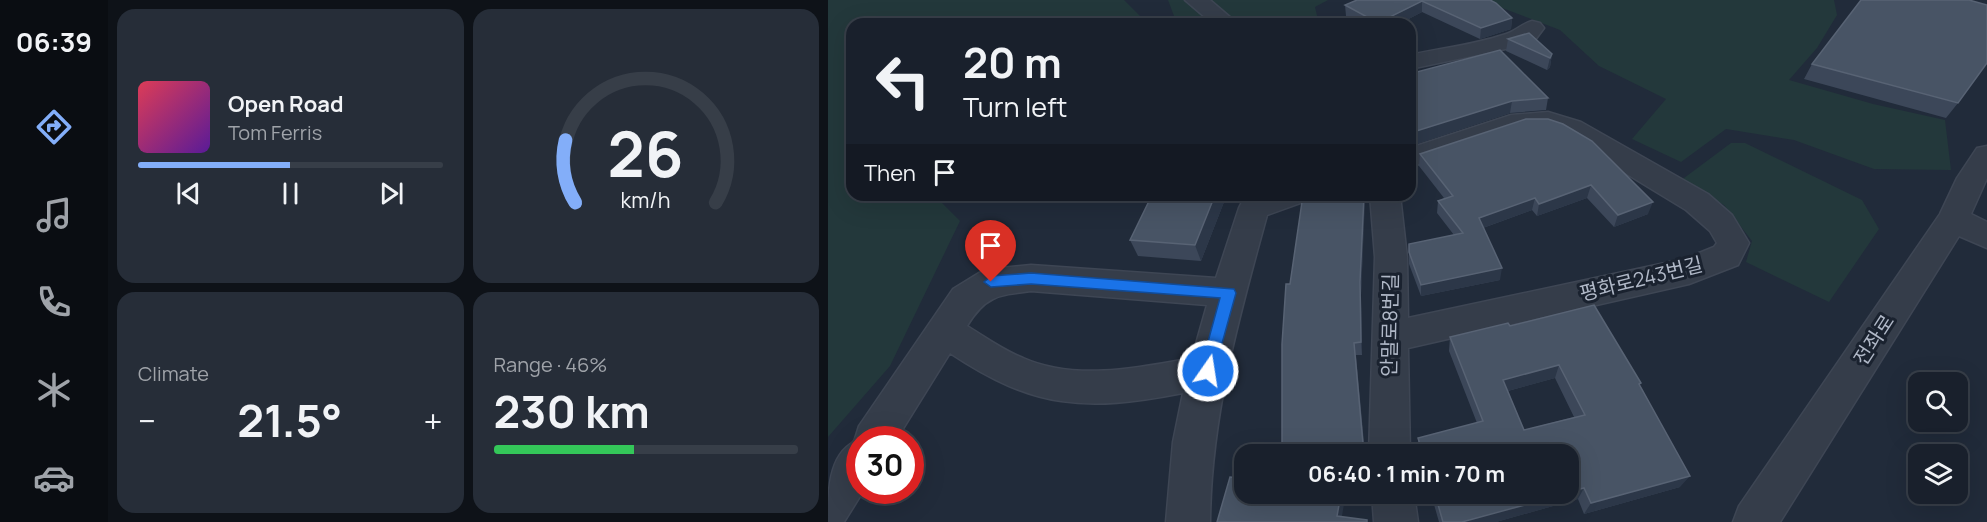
<!DOCTYPE html>
<meta charset="utf-8">
<style>
:root{--surface:#19202c;--page:#262d38;--text:#f1f3f6;--muted:#9fa3a9;--line:#373e48;--accent:#83aef9}
body{margin:0;font-family:Manrope,"Noto Sans KR",sans-serif;background:var(--page);color:var(--text);height:100vh;display:flex;flex-direction:column;font-size:22px;white-space:nowrap}
*{box-sizing:border-box;margin:0}
p{font-size:20px;color:var(--muted)}
.icon{flex:none;width:33px;height:33px;fill:none;stroke:currentColor;stroke-width:2;stroke-linecap:round;stroke-linejoin:round}
.map{position:relative;flex:1;overflow:hidden}
.details{display:flex;flex-direction:column;gap:9px;padding:9px;background:#0e1218;width:720px}
.details>*{flex:none}
.hud{position:absolute;left:18px;top:18px;width:570px;height:183px;border-radius:18px;box-shadow:0 6px 24px #0002,0 0 0 2px var(--line);background:#19202c;color:var(--text);overflow:hidden}
.tools{position:absolute;left:1080px;top:372px;display:grid;gap:12px}
.tools a{display:grid;place-items:center;width:60px;height:60px;border-radius:12px;background:var(--surface);box-shadow:0 6px 24px #0002,0 0 0 2px var(--line);font-size:30px}
.speed{position:absolute;left:18px;top:426px;display:flex;gap:12px;font-size:30px;font-weight:700;text-align:center}
.speed>*{display:grid;place-content:center;width:78px;height:78px;border-radius:50%;background:var(--surface);box-shadow:0 6px 24px #0002,0 0 0 2px var(--line);line-height:1}
.speed .limit{border:9px solid #d22;background:#fff;color:#111}
.pin{position:absolute;display:grid;place-items:center;width:51px;height:51px;color:#fff;margin:-62px -26px;border-radius:50% 50% 50% 0;rotate:-45deg;box-shadow:0 0 6px #0007}
.pin .icon{rotate:45deg}
.me{position:absolute;width:66px;margin:-33px;rotate:13deg;stroke-linejoin:round;filter:drop-shadow(0 0 4px #0008)}
.turn{display:flex;align-items:center;gap:21px;height:126px;padding:0 18px;font-size:27px}
.turn .icon{width:78px;height:78px;stroke-width:2.5}
.turn b{display:block;font-size:42px;line-height:51px}
.then{display:flex;align-items:center;height:57px;padding:0 18px;background:#0003;gap:12px;font-size:22px}
.big{font-size:45px;font-weight:700;line-height:1.1}
.details .card{flex:1;display:flex;flex-direction:column;justify-content:center;gap:9px;min-width:0;padding:0 21px;border-radius:18px;background:var(--page)}
.details .dial{align-items:center;gap:0}
.dial svg{height:156px;overflow:visible;fill:none;stroke:var(--line);stroke-width:7;stroke-linecap:round;text-anchor:middle}
.dial text{fill:var(--text);stroke:none}
.song{display:flex;align-items:center;gap:18px}
.cover{width:72px;height:72px;border-radius:9px;background:linear-gradient(135deg,hsl(350 70% 55%),hsl(270 70% 35%))}
.played{height:6px;border-radius:3px;background:linear-gradient(90deg,var(--accent) 50%,var(--line) 50%)}
.keys{display:flex;justify-content:space-around;direction:ltr}
.heat{display:flex;justify-content:space-between;align-items:center;font-size:33px;direction:ltr}
.charge{height:9px;border-radius:4px;background:linear-gradient(90deg,#34c759 46%,var(--line) 0)}
.details .tiles{flex:1;display:grid;gap:9px;grid-template-columns:repeat(2,1fr)}
.trip{position:absolute;left:406px;top:444px;width:345px;height:60px;border-radius:18px;background:var(--surface);box-shadow:0 6px 24px #0002,0 0 0 2px var(--line);font-weight:700;line-height:60px;text-align:center}
main{display:flex;flex:1;min-height:0}
.menu{display:flex;flex-direction:column;width:108px;justify-content:space-around;align-items:center;background:#0a0d12;color:var(--muted)}
.menu .icon{width:42px;height:42px}
.menu .active{color:var(--accent)}
.menu b{font-size:27px;color:var(--text)}
.map>svg:first-child{display:block}
.green{fill:#23383b}
.lines{fill:none;stroke-linecap:round;stroke-linejoin:round}
.minor-casing{stroke:#3e4654;stroke-width:3}
.minor{fill:#353d4a;fill-rule:evenodd}
.wall{fill:#3c4759;fill-rule:evenodd}
.shaded-wall{fill:#2c3748}
.building{fill:#485465;stroke:#586374;stroke-width:1.5;fill-rule:evenodd}
.route{fill:#1a73e8;stroke:#114b97;stroke-width:1.5}
.labels{text-anchor:middle;stroke-width:6;stroke-linejoin:round;paint-order:stroke}
.street-label{font-size:20px;fill:#b0b8c7;stroke:#1a222f}
</style>
<main>
<nav class="menu">
<b>06:39</b>
<svg class="icon active" aria-label="directions" viewBox="0 0 24 24"><path d="M12 3l9 9-9 9-9-9zM9 14v-3h6M13 9l2 2-2 2"/></svg>
<svg class="icon" aria-label="music" viewBox="0 0 24 24"><path d="M9 18V5l10-2v13"/><circle cx="6" cy="18" r="3"/><circle cx="16" cy="16" r="3"/></svg>
<svg class="icon" aria-label="phone" viewBox="0 0 24 24"><path d="M5 4h4l2 5-3 2q2 4 5 5l2-3 5 2v4C11 20 4 13 5 4z"/></svg>
<svg class="icon" aria-label="climate" viewBox="0 0 24 24"><path d="M12 3v18M4 7l16 10M4 17L20 7"/></svg>
<svg class="icon" aria-label="car" viewBox="0 0 24 24"><path d="M5 17H2v-5l4-1 3-4h7l3 4 3 1v5h-3M9 17h6M6 11h13"/><circle cx="7" cy="17" r="2"/><circle cx="17" cy="17" r="2"/></svg>
</nav>
<section class="details">
<div class="tiles">
<div class="card">
<div class="song"><i class="cover"></i><div><b>Open Road</b><p>Tom Ferris</p></div></div>
<div class="played"></div>
<div class="keys"><svg class="icon" aria-label="previous" viewBox="0 0 24 24"><path d="M18 5L8 12l10 7zM5 5v14"/></svg><svg class="icon" aria-label="pause" viewBox="0 0 24 24"><path d="M8 5v14M16 5v14"/></svg><svg class="icon" aria-label="next" viewBox="0 0 24 24"><path d="M6 5l10 7-10 7zM19 5v14"/></svg></div>
</div>
<div class="card dial"><svg viewBox="0 0 100 80">
<path d="M14 69A42 42 0 1 1 86 69"/>
<path d="M14 69A42 42 0 0 1 9 37" stroke="#83aef9"/>
<text x="50" y="56" font-size="32" font-weight="700">26</text>
<text x="50" y="72" font-size="11">km/h</text>
</svg></div>
<div class="card"><p>Climate</p>
<div class="heat"><a>−</a><b class="big">21.5°</b><a>+</a></div>
</div>
<div class="card"><p>Range · 46%</p><b class="big">230 km</b><div class="charge"></div></div>
</div>
</section>
<div class="map">
<svg width="1159" height="522" viewBox="0 0 1159 522">
<rect width="100%" height="100%" fill="#212b3a"/>
<!-- green -->
<path class="green" d="M0,0H296L320,24H24V195H106L132,221L62,366L0,437Z
M340,0H500L487,7L491,24H349Z
M653,0H1006L1009,15L989,48L961,80L1045,104L1117,120L1123,170L1046,169L966,140L898,129L853,162L804,139L838,99L771,66L732,30Z
M903,143H917L1034,200L1051,229L1001,302L918,262L924,241L896,205L852,181Z"/>
<g class="lines">
<!-- minor casing -->
<g class="minor-casing">
<path id="minor" d="M357,0H382L410,24H385Z
M704,21L712,23L716,28L707,40L687,47L582,69V55C613,48 645,45 675,35C687,32 693,24 704,21Z
M720,112L753,122L880,194L904,215L921,243L910,265L861,284L580,348L582,454H541L547,257L542,195H572L579,257L580,318L856,259L886,247L889,243L882,231L858,210L733,134L718,129H696L582,167V148L683,115Z
M1159,146V178L1143,214L1159,222V248L1131,236L952,522H905L911,506L1112,214L1129,178L1149,148Z
M431,195H479L475,202L439,215C411,317 383,415 382,522H338L345,442L355,393C257,412 206,409 122,353L68,440H32V490H36L16,522H0C0,494 0,455 26,442L31,426L125,289L151,273L163,269L203,265L388,278L411,208L415,200ZM203,291L379,305L364,358C310,368 247,381 195,358C175,350 157,337 139,326C157,296 170,295 203,291Z
M544,494H586L590,522H546Z"/>
</g>
<!-- minor -->
<use href="#minor" class="minor"/>
</g>
<!-- wall -->
<path class="wall" d="M529,0H662L684,18L683,29L652,39L594,12L571,24H531L518,16L517,5Z
M680,39L724,54L722,67L719,70L678,51Z
M582,64L589,72L720,98L718,110L682,113L582,146Z
M984,64L1130,103L1118,118L976,79Z
M698,119L820,214L786,227L759,198L709,216L704,210L655,228L672,280L593,296L581,264V244L626,235L609,213L610,201L616,198L591,166L592,154Z
M324,195H394L396,202L373,261L310,256L302,240Z
M475,195H537L533,295L534,355H528L537,454H455L454,344Z
M682,326L812,386L852,487L756,514L750,499L668,522H611L603,494H741V454H591L590,450V438L649,423L621,351L622,337ZM727,378L746,417L696,430L680,391Z"/>
<!-- shaded-wall -->
<path class="shaded-wall" d="M594,1V12L571,24H550V23Z
M684,18L683,29L652,39L653,28Z
M724,54L722,67L719,70L722,58Z
M684,101L682,113L582,146V133Z
M763,185L759,198L709,216L711,204Z
M387,195H394L396,202L373,261L367,245Z
M536,195H537V202L533,295L534,355L533,342L532,282Z
M707,198L704,210L649,230L651,218Z
M825,202L820,214L786,227L790,215Z
M674,268L672,280L593,296V285Z
M731,365L727,378L672,393L675,380Z
M862,476L852,487L756,514L763,503Z
M756,488L750,499L668,522H634L737,494H741V492Z
M513,494L516,504L513,522L509,516Z"/>
<!-- building -->
<path class="building" d="M529,0H662L668,3L684,18L653,28L594,1L550,23L517,5Z
M1033,0H1141L1159,5V63L1130,103L984,64Z
M701,33L724,54L722,58L680,39Z
M672,50L720,98L684,101L582,133V64L589,72Z
M698,119H720L735,124L764,141L825,202L790,215L763,185L711,204L707,198L651,218L674,268L593,285L581,252V244L635,233L610,201L625,196L592,154Z
M324,195H387L367,245L302,240Z
M475,195H536L532,282L533,342L526,343L535,444L454,454V344L458,284H462Z
M766,305L813,383L811,384L862,476L763,503L756,488L741,492V454H595L590,438L655,421L622,337L680,323L682,326ZM731,365L757,415L696,430L675,380Z
M402,477L417,479V494H513L509,516L539,520V522H389Z
M607,494H737L634,522H615Z"/>
<!-- route -->
<path class="route" d="M203,273L406,289L408,293L385,376L380,378L374,376L372,371L392,298L203,284L163,287L156,282L163,276Z"/>
<g class="labels">
<!-- street labels -->
<g class="street-label">
<text transform="translate(813 279) rotate(-14)" y="7">평화로243번길</text>
<text transform="translate(562 325) rotate(-89)" y="7">안말로8번길</text>
<text transform="translate(1046 340) rotate(-57)" y="7">전좌로</text>
</g>
</g>
</svg>
<div class="tools">
<a><svg class="icon" aria-label="search" viewBox="0 0 24 24"><circle cx="10" cy="10" r="6"/><path d="M15 15l6 6"/></svg></a>
<a><svg class="icon" aria-label="layers" viewBox="0 0 24 24"><path d="M12 4l9 5-9 5-9-5zM3 14l9 5 9-5"/></svg></a>
</div>
<div class="speed"><div class="limit">30</div></div>
<div class="pin" style="left:163px;top:282px;background:#d93025"><svg class="icon" aria-label="arrive" viewBox="0 0 24 24"><path d="M6 21V4h12l-3 4 3 4H6"/></svg></div>
<svg class="me" style="left:380px;top:371px" viewBox="-20 -20 40 40"><circle r="17" fill="#1a73e8" stroke="#fff" stroke-width="3"/><path d="M0-11L8 9 0 5-8 9z" fill="#fff"/></svg>
<div class="trip">06:40 · 1 min · 70 m</div>
<div class="hud">
<div class="turn"><svg class="icon" aria-label="left" viewBox="0 0 24 24"><path d="M17 20v-9H6M10 6l-5 5 5 5"/></svg><div><b>20 m</b>Turn left</div></div>
<div class="then">Then<svg class="icon" aria-label="arrive" viewBox="0 0 24 24"><path d="M6 21V4h12l-3 4 3 4H6"/></svg></div>
</div>
</div>
</main>
